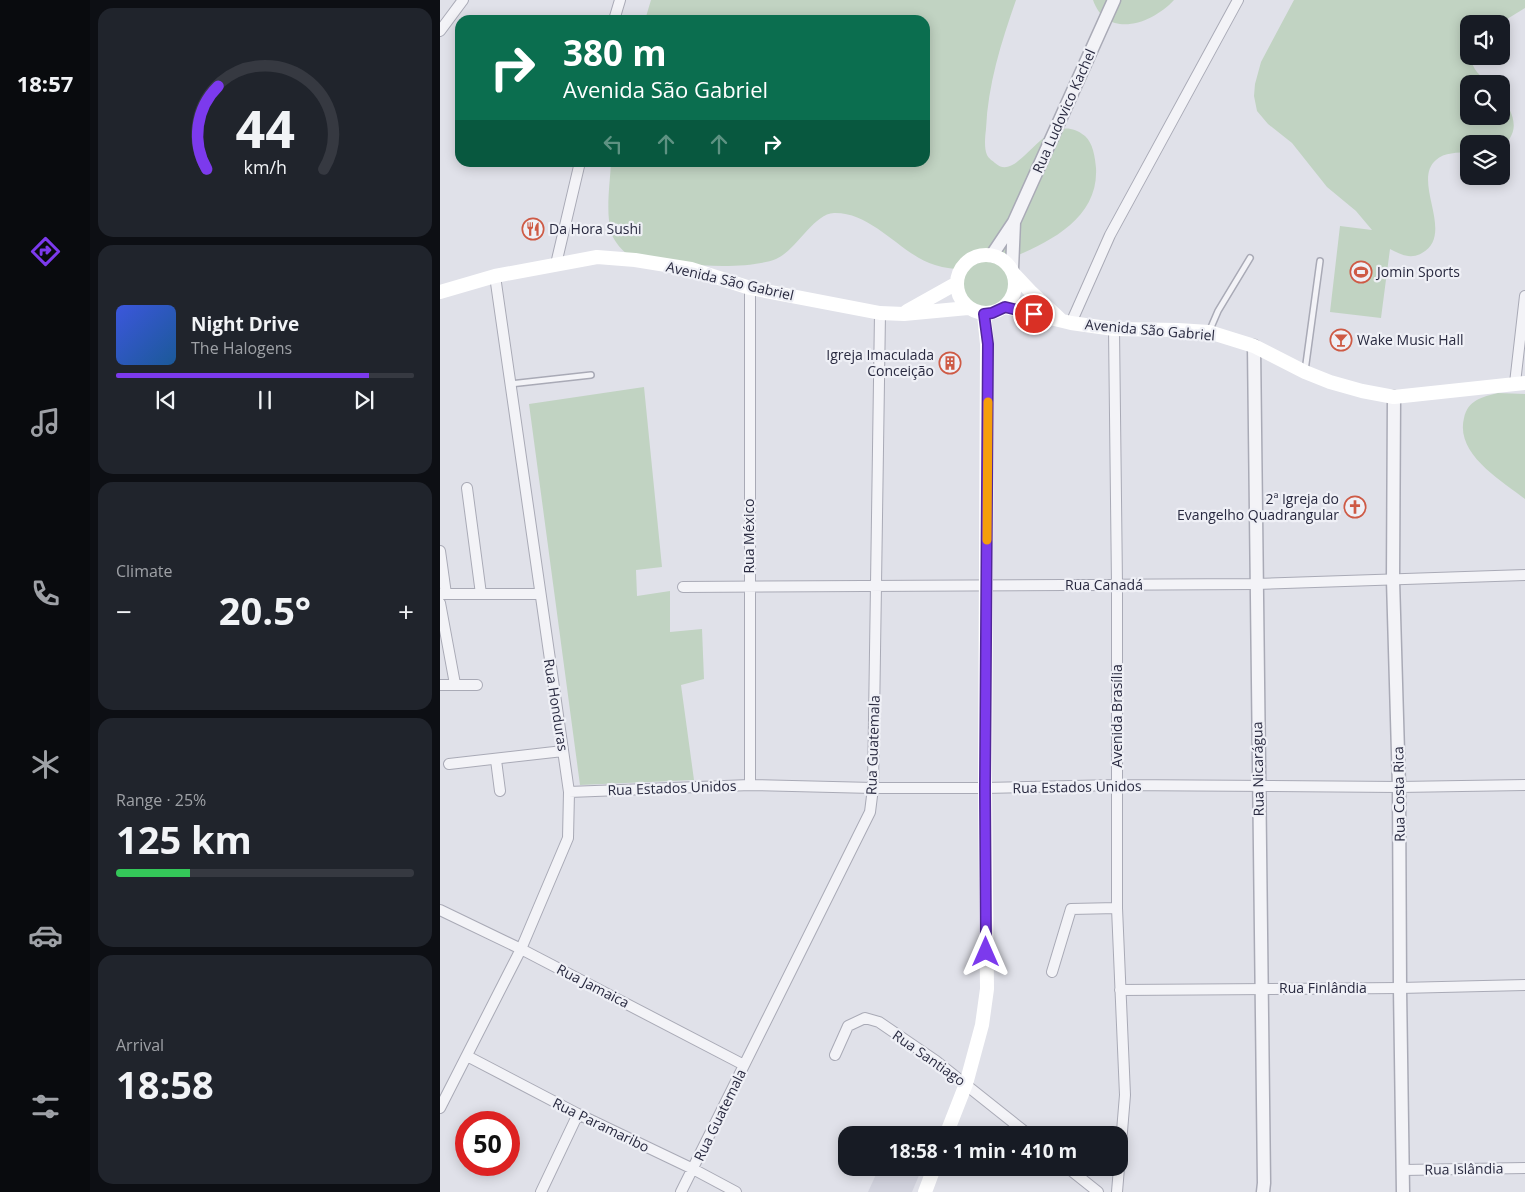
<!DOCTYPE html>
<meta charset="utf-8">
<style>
:root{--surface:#171b24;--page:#20242c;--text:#f1f3f6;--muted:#9ea1a6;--line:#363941;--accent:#7c3aed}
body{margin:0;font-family:"Open Sans",sans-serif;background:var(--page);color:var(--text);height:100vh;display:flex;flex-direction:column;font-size:19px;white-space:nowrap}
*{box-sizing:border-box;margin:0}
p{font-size:16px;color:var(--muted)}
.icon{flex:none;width:28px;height:28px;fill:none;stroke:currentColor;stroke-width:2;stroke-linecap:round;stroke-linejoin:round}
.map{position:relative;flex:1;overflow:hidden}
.drawer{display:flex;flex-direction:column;gap:8px;padding:8px;background:#0d0f14;width:350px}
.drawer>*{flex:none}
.hud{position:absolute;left:15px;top:15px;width:475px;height:152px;border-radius:15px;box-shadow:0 2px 12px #0003;background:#0b6e4f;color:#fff;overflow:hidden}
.buttons{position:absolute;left:1020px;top:15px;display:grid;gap:10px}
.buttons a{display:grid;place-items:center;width:50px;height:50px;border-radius:10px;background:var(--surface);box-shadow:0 2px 12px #0003;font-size:25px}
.speed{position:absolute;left:15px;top:1111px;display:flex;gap:10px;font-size:25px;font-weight:700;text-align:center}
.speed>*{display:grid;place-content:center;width:65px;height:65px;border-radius:50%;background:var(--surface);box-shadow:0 2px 12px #0003;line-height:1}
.speed .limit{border:8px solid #d22;background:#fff;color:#111}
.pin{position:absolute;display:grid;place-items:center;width:42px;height:42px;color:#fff;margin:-21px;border:2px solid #fff;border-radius:50%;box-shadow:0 1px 5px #0007}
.me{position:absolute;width:55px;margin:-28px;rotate:0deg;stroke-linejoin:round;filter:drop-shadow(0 0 4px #0008)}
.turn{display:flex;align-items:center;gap:18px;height:105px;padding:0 25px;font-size:22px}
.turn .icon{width:65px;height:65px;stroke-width:2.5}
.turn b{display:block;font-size:35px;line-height:42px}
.lanes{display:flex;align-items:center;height:48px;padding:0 25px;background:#0003;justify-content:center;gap:25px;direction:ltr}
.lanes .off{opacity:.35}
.big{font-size:38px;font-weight:700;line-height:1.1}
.drawer .tile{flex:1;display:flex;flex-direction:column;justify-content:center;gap:8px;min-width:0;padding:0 18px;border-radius:15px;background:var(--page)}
.drawer .dial{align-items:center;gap:0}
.dial svg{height:130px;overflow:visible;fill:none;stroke:var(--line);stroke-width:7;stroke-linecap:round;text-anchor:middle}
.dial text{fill:var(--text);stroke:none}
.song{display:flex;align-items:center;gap:15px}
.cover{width:60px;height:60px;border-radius:8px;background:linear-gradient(135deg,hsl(230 70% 55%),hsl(210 70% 35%))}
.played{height:5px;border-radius:2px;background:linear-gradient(90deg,var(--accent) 85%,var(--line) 85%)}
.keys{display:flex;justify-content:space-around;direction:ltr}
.heat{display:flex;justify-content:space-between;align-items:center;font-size:28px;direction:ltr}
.charge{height:8px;border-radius:4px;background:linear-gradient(90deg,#34c759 25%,var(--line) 0)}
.trip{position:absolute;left:398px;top:1126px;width:290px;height:50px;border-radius:15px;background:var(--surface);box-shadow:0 2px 12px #0003;font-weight:700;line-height:50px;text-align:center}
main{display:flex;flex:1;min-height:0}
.menu{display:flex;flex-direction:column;width:90px;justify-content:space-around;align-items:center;background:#090b0e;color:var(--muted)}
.menu .icon{width:35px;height:35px}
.menu .selected{color:var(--accent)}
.menu b{font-size:22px;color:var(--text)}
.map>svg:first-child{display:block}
.built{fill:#d2d3de}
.green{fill:#c1d3c2}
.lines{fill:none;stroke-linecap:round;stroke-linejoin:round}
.service-casing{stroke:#a9aab6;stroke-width:8}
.minor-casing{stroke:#a9aab6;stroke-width:12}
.tertiary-casing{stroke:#a9aab6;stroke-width:15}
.service{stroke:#f3f3f7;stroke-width:5}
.minor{stroke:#f3f3f7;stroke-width:10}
.tertiary{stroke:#f3f3f7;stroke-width:12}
.secondary{stroke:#fff;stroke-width:14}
.route-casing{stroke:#51269a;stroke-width:12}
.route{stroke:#7c3aed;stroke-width:9}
.slow{stroke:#f59e0b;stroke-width:9}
.labels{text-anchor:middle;stroke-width:4.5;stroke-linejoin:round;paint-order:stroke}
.street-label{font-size:14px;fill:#292a40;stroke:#eff0f6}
.poi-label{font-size:14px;fill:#292a40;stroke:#eff0f6;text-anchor:start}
</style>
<main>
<nav class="menu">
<b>18:57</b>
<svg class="icon selected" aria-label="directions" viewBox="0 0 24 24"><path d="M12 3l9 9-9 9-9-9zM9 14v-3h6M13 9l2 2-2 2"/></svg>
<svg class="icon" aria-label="music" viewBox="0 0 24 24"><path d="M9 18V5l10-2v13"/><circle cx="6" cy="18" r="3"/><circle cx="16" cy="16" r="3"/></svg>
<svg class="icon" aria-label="phone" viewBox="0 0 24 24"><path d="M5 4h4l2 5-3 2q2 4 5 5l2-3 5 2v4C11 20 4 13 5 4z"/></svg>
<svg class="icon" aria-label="climate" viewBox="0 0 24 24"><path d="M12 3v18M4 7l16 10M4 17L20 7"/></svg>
<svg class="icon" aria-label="car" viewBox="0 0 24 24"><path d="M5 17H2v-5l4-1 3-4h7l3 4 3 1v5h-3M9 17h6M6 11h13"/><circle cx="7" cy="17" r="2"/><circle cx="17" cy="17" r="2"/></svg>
<svg class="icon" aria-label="filters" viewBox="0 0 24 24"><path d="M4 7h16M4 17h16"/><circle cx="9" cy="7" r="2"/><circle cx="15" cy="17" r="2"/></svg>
</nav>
<section class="drawer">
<div class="tile dial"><svg viewBox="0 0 100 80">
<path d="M14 69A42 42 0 1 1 86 69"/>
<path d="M14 69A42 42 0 0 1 21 18" stroke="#7c3aed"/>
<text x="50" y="56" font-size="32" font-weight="700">44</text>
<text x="50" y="72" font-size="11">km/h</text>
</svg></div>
<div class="tile">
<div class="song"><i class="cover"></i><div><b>Night Drive</b><p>The Halogens</p></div></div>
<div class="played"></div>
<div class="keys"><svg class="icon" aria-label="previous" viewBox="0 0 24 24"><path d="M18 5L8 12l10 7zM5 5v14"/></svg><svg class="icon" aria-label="pause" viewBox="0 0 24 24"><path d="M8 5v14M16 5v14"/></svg><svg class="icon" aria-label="next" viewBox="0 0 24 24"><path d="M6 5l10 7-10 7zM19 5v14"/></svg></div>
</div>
<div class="tile"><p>Climate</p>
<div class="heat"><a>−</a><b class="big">20.5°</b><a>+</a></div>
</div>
<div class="tile"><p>Range · 25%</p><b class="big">125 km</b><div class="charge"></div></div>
<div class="tile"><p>Arrival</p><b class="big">18:58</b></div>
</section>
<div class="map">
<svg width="1085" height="1192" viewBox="0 0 1085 1192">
<rect width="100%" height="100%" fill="#e0e1e9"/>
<!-- built -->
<path class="built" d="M439,1168H482L472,1192H428Z"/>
<!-- green -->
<path class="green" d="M211,0H576C561,43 548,84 546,129C545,137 544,148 547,155C548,158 553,161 555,163C580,186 605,104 645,136C653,143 655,157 656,168C659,222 602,246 561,262C605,314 502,332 525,270C515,269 504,268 495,265C461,255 433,212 394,213C373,214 357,250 336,259C305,271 239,265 207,259C201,258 194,257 189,255C182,251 175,242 172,235C165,215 170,183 171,163L485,162V20H205Z
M653,0H734C712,24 667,40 653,0Z
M854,0H1085V8L1059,24H1029V56H1031C1031,69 1041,76 1049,84H1029V116H1061V96C1070,108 1079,124 1070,138C1067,143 1066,145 1061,147V144H1029V152C1018,153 1004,152 996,160C971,181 1016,234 982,253C970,260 960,254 950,249L941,318L890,312L900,226L932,230L916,211L887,187L852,143L828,124L817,111L814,96L815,84L821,62Z
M204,387L222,567L196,570L197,596L230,591V632L262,629L264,679L241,685L254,780L140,785L89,404Z
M1058,393L1085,394V499C1061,480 1015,454 1024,418C1028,400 1042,397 1058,393Z"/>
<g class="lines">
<!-- service casing -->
<g class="service-casing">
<path id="service" d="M769,332L778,311L810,258
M865,371L880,261
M70,384L151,375"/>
</g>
<!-- minor casing -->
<g class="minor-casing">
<path id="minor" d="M174,20L180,0
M0,31L23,0
M116,264L140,162
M631,323L670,235L798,0
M674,329L677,585V908L685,1095L677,1192
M1075,383L1085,296
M27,488L41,594
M0,551L6,594
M243,587L816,584L1085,575
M0,594H99
M0,603L15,684
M0,685H37
M56,760L60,791
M9,764L123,751
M310,785V288
M129,792L310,785L433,788H545L677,785L959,787L1085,785
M0,910L81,949L304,1065
M612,972L631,909L677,908
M680,990L960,988L1085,985
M395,1055L408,1026L425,1018L439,1022L496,1061L589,1135
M27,1056L138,1114L253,1169L296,1192
M0,1108L81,949L128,838L129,792L55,276
M628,1168L658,1192
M963,1170L1085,1168
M101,1192L138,1114
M241,1192L430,812L433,788L440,313"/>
</g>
<!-- tertiary casing -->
<g class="tertiary-casing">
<path id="tertiary" d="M552,255L574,222L674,0
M572,269L574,222
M814,346L824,1183L823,1192
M954,397L953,580L959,787L960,988L963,1192"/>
</g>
<!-- service -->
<use href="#service" class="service"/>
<!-- minor -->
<use href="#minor" class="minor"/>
<!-- tertiary -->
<use href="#tertiary" class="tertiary"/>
<!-- secondary -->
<path class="secondary" d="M517 284a29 29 0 1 1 58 0a29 29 0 1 1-58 0Z
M574,274L590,291L620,319
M0,292L55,276L157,257L195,260L251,269L310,288L440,313L464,314L528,308
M565,307L631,323L674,329L738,330L769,332L814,346L865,372L890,382L922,391L954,397L1085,383
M467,311L517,283
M506,1135L526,1084L542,1025L547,989L545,788L547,344L544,314
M485,1192L494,1168"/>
</g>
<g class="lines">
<!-- route casing -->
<g class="route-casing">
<path id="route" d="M546,952L545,788L548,344L544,314L552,313L565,307L594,314"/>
</g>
<!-- route -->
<use href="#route" class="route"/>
<!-- slow -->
<path class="slow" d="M547,540L548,402"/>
</g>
<!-- icons -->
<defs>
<g id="restaurant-ring" transform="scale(1.125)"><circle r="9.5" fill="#eff0f6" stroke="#ce5a45" stroke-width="1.5"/><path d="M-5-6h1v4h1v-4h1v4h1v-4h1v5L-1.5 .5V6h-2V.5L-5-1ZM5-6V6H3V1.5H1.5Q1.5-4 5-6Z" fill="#ce5a45"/></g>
<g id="stadium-ring" transform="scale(1.125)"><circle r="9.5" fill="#eff0f6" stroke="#ce5a45" stroke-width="1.5"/><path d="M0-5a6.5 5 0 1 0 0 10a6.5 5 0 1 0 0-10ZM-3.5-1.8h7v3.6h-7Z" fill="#ce5a45"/></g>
<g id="bar-ring" transform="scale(1.125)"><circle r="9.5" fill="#eff0f6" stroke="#ce5a45" stroke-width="1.5"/><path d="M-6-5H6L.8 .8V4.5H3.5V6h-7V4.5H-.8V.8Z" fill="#ce5a45"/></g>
<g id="building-ring" transform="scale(1.125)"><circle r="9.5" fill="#eff0f6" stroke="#ce5a45" stroke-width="1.5"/><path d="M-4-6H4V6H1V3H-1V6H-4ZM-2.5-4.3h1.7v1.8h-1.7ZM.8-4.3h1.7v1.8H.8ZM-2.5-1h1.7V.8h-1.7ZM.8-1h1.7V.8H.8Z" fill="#ce5a45"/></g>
<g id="church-ring" transform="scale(1.125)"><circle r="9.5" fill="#eff0f6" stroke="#ce5a45" stroke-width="1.5"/><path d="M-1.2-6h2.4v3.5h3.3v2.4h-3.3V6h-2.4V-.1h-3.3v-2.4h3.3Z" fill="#ce5a45"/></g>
</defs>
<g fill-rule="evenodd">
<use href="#restaurant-ring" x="93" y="229"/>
<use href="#stadium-ring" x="921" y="272"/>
<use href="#bar-ring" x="901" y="340"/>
<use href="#building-ring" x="510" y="363"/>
<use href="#church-ring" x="915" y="507"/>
</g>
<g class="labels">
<!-- street labels -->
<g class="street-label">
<text transform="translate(624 111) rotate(-66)" y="5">Rua Ludovico Kachel</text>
<text transform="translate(290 281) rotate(13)" y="5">Avenida São Gabriel</text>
<text transform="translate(710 330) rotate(5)" y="5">Avenida São Gabriel</text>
<text transform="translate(309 536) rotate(-90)" y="5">Rua México</text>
<text x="664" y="590">Rua Canadá</text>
<text transform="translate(116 705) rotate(81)" y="5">Rua Honduras</text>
<text transform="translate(677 716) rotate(-90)" y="5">Avenida Brasília</text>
<text transform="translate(433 745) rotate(-88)" y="5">Rua Guatemala</text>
<text transform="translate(818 769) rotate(-91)" y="5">Rua Nicarágua</text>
<text transform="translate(637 787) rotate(-1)" y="5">Rua Estados Unidos</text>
<text transform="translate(232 788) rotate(-2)" y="5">Rua Estados Unidos</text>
<text transform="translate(959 794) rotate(-91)" y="5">Rua Costa Rica</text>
<text transform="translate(153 986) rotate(27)" y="5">Rua Jamaica</text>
<text x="883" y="993">Rua Finlândia</text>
<text transform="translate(489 1058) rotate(35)" y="5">Rua Santiago</text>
<text transform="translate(280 1115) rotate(-64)" y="5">Rua Guatemala</text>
<text transform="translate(161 1125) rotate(26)" y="5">Rua Paramaribo</text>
<text transform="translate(1024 1169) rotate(-1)" y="5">Rua Islândia</text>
</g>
<!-- poi labels -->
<g class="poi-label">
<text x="109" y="234">Da Hora Sushi</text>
<text x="937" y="277">Jomin Sports</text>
<text x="917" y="345">Wake Music Hall</text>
<text x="494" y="360" text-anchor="end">Igreja Imaculada<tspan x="494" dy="16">Conceição</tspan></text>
<text x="899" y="504" text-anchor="end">2ª Igreja do<tspan x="899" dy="16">Evangelho Quadrangular</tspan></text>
</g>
</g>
</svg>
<div class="buttons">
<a><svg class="icon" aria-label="sound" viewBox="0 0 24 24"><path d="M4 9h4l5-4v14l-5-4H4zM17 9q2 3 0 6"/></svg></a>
<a><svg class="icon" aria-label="search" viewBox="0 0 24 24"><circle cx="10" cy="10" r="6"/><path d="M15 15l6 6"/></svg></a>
<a><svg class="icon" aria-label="layers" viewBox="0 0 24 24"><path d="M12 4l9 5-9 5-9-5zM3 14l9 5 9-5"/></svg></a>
</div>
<div class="speed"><div class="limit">50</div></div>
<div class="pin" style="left:594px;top:314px;background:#d93025"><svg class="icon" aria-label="arrive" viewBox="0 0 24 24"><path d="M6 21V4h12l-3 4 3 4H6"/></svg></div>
<svg class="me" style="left:546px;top:952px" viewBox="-20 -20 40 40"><path d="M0-17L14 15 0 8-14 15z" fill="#7c3aed" stroke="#fff" stroke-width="4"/></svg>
<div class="trip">18:58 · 1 min · 410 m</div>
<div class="hud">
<div class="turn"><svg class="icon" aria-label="right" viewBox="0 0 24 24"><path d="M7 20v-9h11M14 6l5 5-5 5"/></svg><div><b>380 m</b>Avenida São Gabriel</div></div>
<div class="lanes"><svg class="icon off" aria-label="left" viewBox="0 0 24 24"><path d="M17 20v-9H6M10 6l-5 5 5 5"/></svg><svg class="icon off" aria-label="ahead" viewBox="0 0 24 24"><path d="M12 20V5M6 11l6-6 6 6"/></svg><svg class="icon off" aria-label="ahead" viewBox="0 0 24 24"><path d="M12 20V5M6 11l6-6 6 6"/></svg><svg class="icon" aria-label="right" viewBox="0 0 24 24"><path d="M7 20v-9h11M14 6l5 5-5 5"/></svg></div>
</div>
</div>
</main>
